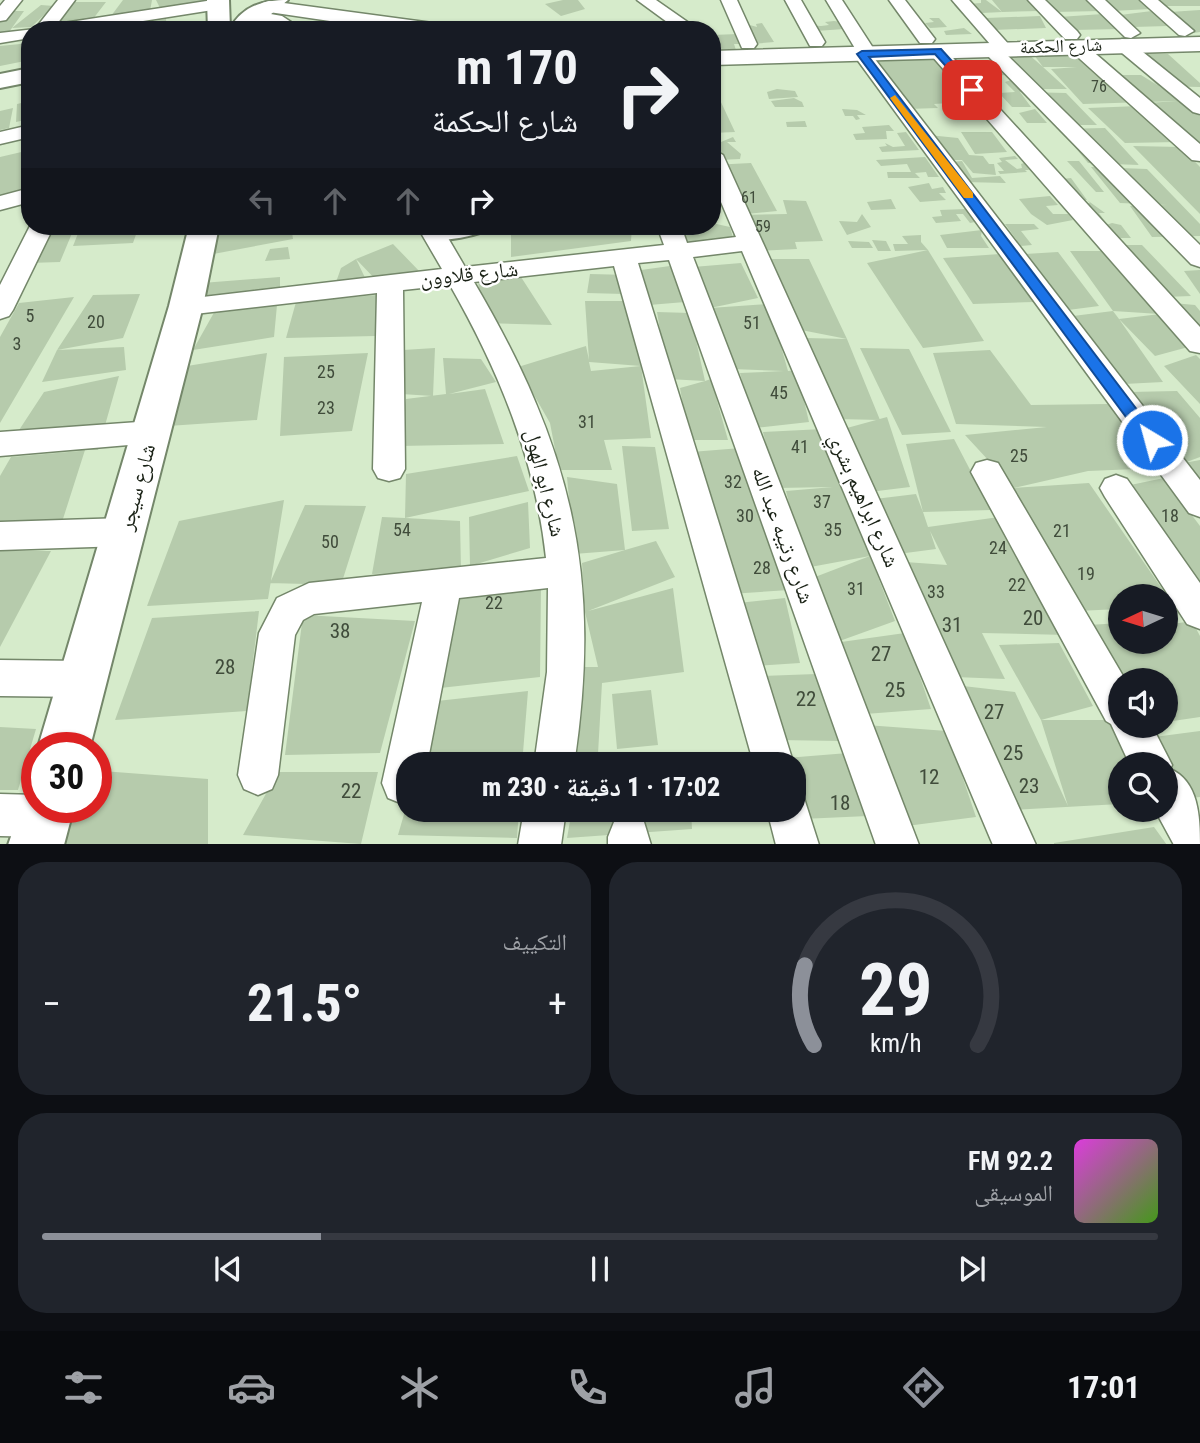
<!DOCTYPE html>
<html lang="ar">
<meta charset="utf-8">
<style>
:root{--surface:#171b24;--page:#20242c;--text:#f1f3f6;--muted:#9ea1a6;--line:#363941;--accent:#8c9099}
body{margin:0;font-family:"Roboto Condensed","Noto Naskh Arabic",sans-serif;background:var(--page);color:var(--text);direction:rtl;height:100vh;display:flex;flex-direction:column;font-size:26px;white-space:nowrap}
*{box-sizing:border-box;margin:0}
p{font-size:23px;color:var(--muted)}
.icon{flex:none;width:38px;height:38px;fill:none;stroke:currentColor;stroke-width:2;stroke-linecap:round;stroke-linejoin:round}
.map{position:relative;height:844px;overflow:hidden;direction:ltr}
.side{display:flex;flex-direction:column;gap:18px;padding:18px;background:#0d0f14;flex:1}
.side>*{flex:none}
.banner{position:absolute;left:21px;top:21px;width:700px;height:214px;border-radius:28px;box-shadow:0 2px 5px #0004;direction:rtl;background:#171b24;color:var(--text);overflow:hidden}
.needle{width:46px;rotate:266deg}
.buttons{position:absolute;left:1108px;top:584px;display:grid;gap:14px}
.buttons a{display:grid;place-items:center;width:70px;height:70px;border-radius:50%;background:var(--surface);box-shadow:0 2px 5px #0004;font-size:35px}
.speed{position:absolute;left:21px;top:732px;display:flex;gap:14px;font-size:35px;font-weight:700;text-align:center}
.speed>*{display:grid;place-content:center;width:91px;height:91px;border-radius:50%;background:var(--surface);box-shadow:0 2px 5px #0004;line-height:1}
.speed .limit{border:10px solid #d22;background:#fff;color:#111}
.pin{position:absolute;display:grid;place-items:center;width:60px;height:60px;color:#fff;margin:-30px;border-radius:14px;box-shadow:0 4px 10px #0006}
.me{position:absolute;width:77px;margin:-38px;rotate:323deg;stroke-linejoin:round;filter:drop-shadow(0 0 5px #0008)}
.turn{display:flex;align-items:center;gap:24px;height:147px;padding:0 28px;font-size:32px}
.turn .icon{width:91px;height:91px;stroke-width:2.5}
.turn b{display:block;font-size:49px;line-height:60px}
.lanes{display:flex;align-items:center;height:66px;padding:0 28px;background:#0003;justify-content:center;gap:35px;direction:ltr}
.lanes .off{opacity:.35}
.big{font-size:52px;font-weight:800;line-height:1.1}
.side .widget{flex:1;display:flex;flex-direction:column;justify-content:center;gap:10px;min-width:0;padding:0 24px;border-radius:28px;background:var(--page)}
.side .dial{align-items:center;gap:0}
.dial svg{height:182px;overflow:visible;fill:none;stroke:var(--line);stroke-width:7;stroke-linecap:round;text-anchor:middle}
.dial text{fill:var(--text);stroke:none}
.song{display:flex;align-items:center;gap:21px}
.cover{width:84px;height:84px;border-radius:10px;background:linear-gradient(135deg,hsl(300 70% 55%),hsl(100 70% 35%))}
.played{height:7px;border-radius:4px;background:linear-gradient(90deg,var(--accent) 25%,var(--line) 25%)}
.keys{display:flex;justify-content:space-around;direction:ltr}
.heat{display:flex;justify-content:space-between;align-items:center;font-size:38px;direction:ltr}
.side .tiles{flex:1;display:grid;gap:18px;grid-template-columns:1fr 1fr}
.widget:last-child{grid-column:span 2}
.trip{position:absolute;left:396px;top:752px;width:410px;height:70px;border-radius:28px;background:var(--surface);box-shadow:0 2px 5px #0004;font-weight:800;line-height:70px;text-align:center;direction:rtl}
.tab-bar{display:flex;height:112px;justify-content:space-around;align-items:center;background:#090b0e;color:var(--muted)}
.tab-bar .icon{width:49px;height:49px}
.tab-bar .selected{color:var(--accent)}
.tab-bar b{font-size:32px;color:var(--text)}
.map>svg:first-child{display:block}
.building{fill:#b6cbac}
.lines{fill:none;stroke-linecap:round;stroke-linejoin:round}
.service-casing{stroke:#74876a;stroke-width:4}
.minor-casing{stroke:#74876a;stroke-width:3}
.tertiary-casing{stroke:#74876a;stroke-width:3}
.secondary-casing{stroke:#74876a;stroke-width:4}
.service{fill:#fff;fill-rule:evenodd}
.minor{fill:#fff;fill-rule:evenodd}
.tertiary{fill:#fff;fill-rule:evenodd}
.secondary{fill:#fff;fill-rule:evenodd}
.route{fill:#1a73e8;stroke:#114b97;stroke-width:2}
.slow{fill:#f59e0b}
.labels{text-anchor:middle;stroke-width:5;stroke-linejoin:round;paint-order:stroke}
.far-number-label{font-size:16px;fill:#404c3b}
.far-street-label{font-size:18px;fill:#192115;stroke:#fff}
.number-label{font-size:18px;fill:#404c3b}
.street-label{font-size:21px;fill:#192115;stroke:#fff}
.near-number-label{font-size:21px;fill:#404c3b}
</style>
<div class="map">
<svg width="1200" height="845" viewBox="0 0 1200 845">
<rect width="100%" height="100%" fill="#d6ebcb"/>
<!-- building -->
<path class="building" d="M123,0H152L150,11L111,16Z
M156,0H209V2L160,8Z
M563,0H578L585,9L561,16L545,4Z
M981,0H986L1002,12L962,14L954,5L981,3Z
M992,0H1028L1039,11L1002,12Z
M1043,0H1088L1101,11L1053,12Z
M1100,0H1141L1150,9L1112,11Z
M1155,0H1200V6H1163Z
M73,2H106L93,19L54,25Z
M41,5L54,6L31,27L12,28Z
M1200,10V32L1180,35L1170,12Z
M5,11H24L9,32L0,33V20Z
M1152,11L1168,26L1133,27L1120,15Z
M1103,14L1120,29L1073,30L1059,17Z
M1040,16L1046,28L993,30L986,18Z
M929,18H939L947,27L930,28L925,23L934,22Z
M166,19L167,30H108V28Z
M834,21L841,22L844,29L816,31L807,25L821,26L829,25L825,22Z
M762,23L774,42L752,44L746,24L757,27L756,24Z
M964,28L972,34L946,35L944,31Z
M738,34L742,44H734L736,50L712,48V35Z
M30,43V60L0,66V46Z
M1071,50L1096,75H1141L1183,101L1200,116V149L1148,103L1177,101L1083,104L1051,69L1077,67H1043L1067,89H1039L1001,53H1027L1043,67L1031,51Z
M1124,53L1168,54L1200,83V87L1158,86Z
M936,58L958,84L949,103L934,104L938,108L907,109L875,66L879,64L877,60Z
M995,64L1005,75L983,77L972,65Z
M964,75L982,77L997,94L979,95Z
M1014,79L1024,92L1066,93L1097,125H1056L1024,92H1020L1031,107H1012L999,93L1015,92L1005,82Z
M712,83L735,132L712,133Z
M777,89L795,91L798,97L769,99L767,92Z
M794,98L802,102L804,107H775L771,101Z
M30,101V119L16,122L17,104Z
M1139,106L1177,142L1125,143L1088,108Z
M13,108L9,128L0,130V111Z
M842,109L857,110L866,115H857L860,119L856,120L853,116H845Z
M1035,109L1047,123H1027L1019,113Z
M805,121L807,127H787L786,122Z
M889,125L894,131H886L887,139L856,140L853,134L865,133L862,127Z
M1105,128L1139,165L1088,163L1060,129Z
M906,132L919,150L882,152L879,147L887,146L885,143L893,147L905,146L897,133Z
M961,132H992L1007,152L975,154Z
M928,135L958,138L969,155L983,156L989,164H994L996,175L973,173L962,160H951Z
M733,137L736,142H727L741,154L740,159L718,160L712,140L721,142Z
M1133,146L1181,147L1200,167V214Z
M30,150L20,194L0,199V157Z
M1015,156L1018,159L1005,160L1017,169L1022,168L1021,164L1024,163L1029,170H1025L1027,172L1000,174L998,171H1004L997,163L1002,162L999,158Z
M925,157L939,177H928L926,172L915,173L920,178H888L887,172H911L907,164L881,166L876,160Z
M962,161L972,178L1000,176L1006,183L964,182L951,162Z
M1067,161H1079L1104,192H1096Z
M751,163L777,211L736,215L787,214L783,200L806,201L823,241L795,242L797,249L736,252L730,215L712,182V165Z
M1091,167L1147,169L1200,224V236L1152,237L1130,206L1167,205L1120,203Z
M1071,178L1087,200L1105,213H1099L1106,223H1101L1103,226L1112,223L1121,225L1131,238H1114L1077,204L1090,203L1087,200L1074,201L1054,180Z
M929,183L932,189L943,187L946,193H939L946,200L920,202L908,187Z
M1050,196L1058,205L1046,206L1053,214H1068L1073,220L1047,225L1031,214L1019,199Z
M891,199L896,209L871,210L867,202Z
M966,209L975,222L970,223L963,214H956L961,221L949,222L936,223L932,217L942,216L940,210Z
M862,214L871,227L847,235L839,221L857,222Z
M712,223L730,227L735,245L681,248L676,232H699L697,226H712Z
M1005,224H1034L1039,229L1021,231L1032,245L1021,246Z
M46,226H75L60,262L29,263Z
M81,226H139L133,243L73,246Z
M235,226H291L293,239L208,255L207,231Z
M443,226H478L452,236Z
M590,226H632L631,241L511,257V232Z
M982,230L981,236L989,248H947L940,235Z
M921,235V242L928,250L895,251L893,244H908L902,236Z
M872,240L886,241L891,251H878Z
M848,241L869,242L873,248H852Z
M393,244L422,274L376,280L356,259L369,286L335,285L341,268L356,259Z
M1122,245H1142L1191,296L1165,297Z
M288,247L290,259L265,261L270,249Z
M928,250L984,341L923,348L867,263Z
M1070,251H1107L1160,314L1113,311Z
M1058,252L1099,306L1068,310L1025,254Z
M1000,254L1034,302L973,304L943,258Z
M765,259H809L847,339L880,420L838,419L805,338L847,339L796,329Z
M741,263L758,298L710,308L693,267Z
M670,266L685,302L649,305L641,270Z
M1200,270V294L1184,271Z
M590,274L629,275L624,294L587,293Z
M280,277V295L195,305L202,283Z
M521,277L552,325L483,323L478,282Z
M140,294L123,338L57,350L93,295Z
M377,295L375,336L286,338L296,302Z
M74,297L0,423V337L19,303Z
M585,301H626L641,366L589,362L591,371L641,366L651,438L604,440L612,470H559L550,423L518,367L586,346L589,360Z
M1173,303L1195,305L1200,311V334Z
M769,304L788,371L797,370L809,422L754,428L740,373L784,371L732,369L710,308Z
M277,305L274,337L193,350L216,309Z
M1113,311L1119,319L1160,314L1192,346L1155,356L1119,319L1163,382L1124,384L1073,316Z
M657,312L690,313L705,381L711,379L728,440H689L680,388L705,381L668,379Z
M124,347L126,370L42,382L57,350Z
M435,348L433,396L401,394L403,350Z
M860,348L909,349L951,432L902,435Z
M990,350L1031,405L1108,404L1161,468L1088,471L1014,488L1089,483L1174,606L1166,607V597H1120V609L1077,611L1014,488L965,435L1047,427L956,424L933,353Z
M267,353L257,420L168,426L181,367Z
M368,353L352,431L280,436L284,357Z
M1196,355L1200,359V404L1164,366Z
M443,358L481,359L496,382L449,394L485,389L504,444L399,446L406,399L446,394Z
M119,376L98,450H85L62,522L0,524V476L11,457L80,451L4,453L44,392Z
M1177,391L1200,418V457L1184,463L1129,392Z
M887,417L910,487L861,493L847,428Z
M823,429L849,487L870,556L805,568L786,491L833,487L777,488L763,432Z
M954,439L991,510L923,512L928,527L999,517L1067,635L982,633L1005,679L955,677L905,562L947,565L930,531L936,549L898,554L875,499L916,494L923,512L906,444Z
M622,446L655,447L669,529L632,531Z
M741,448L789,590L730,594L691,452Z
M517,456L529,491L405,518L460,521L461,571L372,574L382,517L405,518L406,474Z
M1200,460V491L1184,463Z
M567,477L617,484L625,550L656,541L675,577L588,611L673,588L684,672L602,683L598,754L574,756L577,667H598L585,612L582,563L625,550L574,554Z
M1164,478L1200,526V586L1116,488Z
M284,500L268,599L147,606L179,521Z
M528,502L530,548L470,566L469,517Z
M305,505L366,506L341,585L270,583Z
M0,551H51L0,647Z
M870,556L895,621L834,643L905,633L931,709L865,714L834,643L815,577Z
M541,586L540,677L440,688L460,592Z
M785,598L800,663L754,666L738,603Z
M259,611L247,711L115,720L152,618Z
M303,615L415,621L380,753L285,755Z
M1192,621L1200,636V717L1166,722V681H1120L1089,625L1120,623V642H1166V625Z
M1059,643L1093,706L1041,720H1110L1136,765H1120V804L1013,810L963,686L1015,692L1068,806L1041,720L999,645Z
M816,674L841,741L778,740L762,676Z
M651,690L658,745L617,749L612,694Z
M528,691L522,765H418L437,701Z
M866,725L947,731L976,817L891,828Z
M0,727L36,729L18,790H0Z
M1200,731V797L1183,799L1154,737Z
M848,753L868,816L802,819L793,785V765L786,758Z
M102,771L208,779V845H43L73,807H96V778Z
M278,772H378L361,844L243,835Z
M407,804L408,810H519L517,838L398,835Z
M572,810H691L692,829L567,838Z
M1154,827L1167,845H1054V843Z"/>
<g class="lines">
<!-- service casing -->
<g class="service-casing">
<path id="service" d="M476,226H494C481,235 440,245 427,236L433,233H452Z"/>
</g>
<!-- minor casing -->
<g class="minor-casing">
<path id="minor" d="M5,0H22L6,20L0,21V6Z
M58,0H75L57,24L213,0H225L227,4L219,9L86,30H30V38L0,43V33L35,29Z
M637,0H656L699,30H678Z
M721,0H737L757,44L754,48H742Z
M785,0H801L825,42L822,46H810Z
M826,0H842L877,54L874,58L1200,480V517L1189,513L856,58L853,54L856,50Z
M889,0H905L935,39L932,43H920Z
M952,0H969L1012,48L1005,53L1200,245V267L1191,264L985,53L982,49L990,44Z
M1028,0H1045L1077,31L1080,35L1077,39H1065Z
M1087,0H1105L1140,33L1131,38L1125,37Z
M1140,0H1158L1194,31L1185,36L1179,35Z
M254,11L282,16L303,30H281L248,20L245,16L248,12Z
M1122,39L1128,40L1200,98V114L1193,112L1116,48L1113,44Z
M1076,41L1082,42L1200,144V161L1192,160L1070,50L1067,46Z
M937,46L943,47L1200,327V353L1190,351L931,55L928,51L931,47Z
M30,125V137L0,144V132Z
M712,149L723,155L1036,845H993L742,251L693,257L919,845H876L669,260L638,263L794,765L793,769V765H754L614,266L474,282C571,447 603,574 574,765H534L547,672L548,588L459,598L427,765H408V802L403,804L388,798L382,783L422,602L314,614L303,620L295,635L278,775L272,789L258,795L244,789L238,775L259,633L277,598L309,583L546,558C535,458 499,371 450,285L403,290L405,469L400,478L389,481L378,478L373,469L377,293L186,315L177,312L173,306L177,300L442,269L417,226H441L465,267L664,245L657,226H681L687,243L736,237L712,181Z
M30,188V202L0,210V196Z
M30,226H54L13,310L9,316L0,319V285Z
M152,421L163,424L167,432L163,440L152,443L0,456V432Z
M987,460L998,463L1126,681H1120V726H1152L1172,765L1170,769C1199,781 1200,818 1200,845H1174L1155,810H1166V765H1130L1111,724L1106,721L971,472L976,463Z
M1116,475L1127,479L1200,583V629L1187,624L1105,497L1100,488L1105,479Z
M124,518L136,522L141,532L136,542L124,546L0,550V522Z
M0,660L83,661L96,666L102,679L96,692L83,697L0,696Z
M793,791L803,795L819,845H776L767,810H793Z
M0,794L37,795V807H61L65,816L59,831L44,837L0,836Z
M524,810H566L561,845H518Z
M629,816L644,822L651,845H608V837L614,822Z"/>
</g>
<!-- tertiary casing -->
<g class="tertiary-casing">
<path id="tertiary" d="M269,1L440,24L451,30H391L262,11L259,7L262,3Z
M1200,37V51L712,65V51Z"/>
</g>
<!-- secondary casing -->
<g class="secondary-casing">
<path id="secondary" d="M207,0H229L230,29C242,6 263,0 288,0L252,30H208Z
M30,68V82L0,88V74Z
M189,226H219L203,306L90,747H38L169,306Z
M37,784V807H74L64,845H8L28,788Z"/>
</g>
<!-- service -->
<use href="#service" class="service"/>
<!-- minor -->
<use href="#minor" class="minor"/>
<!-- tertiary -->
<use href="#tertiary" class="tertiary"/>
<!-- secondary -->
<use href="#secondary" class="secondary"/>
</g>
<!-- route -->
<path class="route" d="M941,49L976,88V92H969L935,54L869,57L1157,436V444H1146L857,54L862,51Z"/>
<!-- slow -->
<path class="slow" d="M895,95L973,193V198H964L890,98Z"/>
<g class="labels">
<!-- far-number labels -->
<g class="far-number-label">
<text x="1099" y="92">76</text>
<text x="749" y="203">61</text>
<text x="763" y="232">59</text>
</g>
<!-- far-street labels -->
<g class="far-street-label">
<text transform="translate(1061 46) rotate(-2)" y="6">شارع الحكمة</text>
</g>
<!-- number labels -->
<g class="number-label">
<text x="30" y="322">5</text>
<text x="96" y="328">20</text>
<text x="752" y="329">51</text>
<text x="17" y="350">3</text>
<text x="326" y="378">25</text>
<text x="779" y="399">45</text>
<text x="326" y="414">23</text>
<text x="587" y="428">31</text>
<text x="800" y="453">41</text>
<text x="1019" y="462">25</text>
<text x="733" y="488">32</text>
<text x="822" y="508">37</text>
<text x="745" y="522">30</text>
<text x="1170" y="522">18</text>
<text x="402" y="536">54</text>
<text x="833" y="536">35</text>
<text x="1062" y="537">21</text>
<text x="330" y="548">50</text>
<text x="998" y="554">24</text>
<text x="762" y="574">28</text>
<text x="1086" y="580">19</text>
<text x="1017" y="591">22</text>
<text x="856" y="595">31</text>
<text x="936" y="598">33</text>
<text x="494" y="609">22</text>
</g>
<!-- street labels -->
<g class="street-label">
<text transform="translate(469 274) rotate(-6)" y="7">شارع قلاوون</text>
<text transform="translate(545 483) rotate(76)" y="7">شارع ابو الهول</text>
<text transform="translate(137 487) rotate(-75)" y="7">شارع سيجر</text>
<text transform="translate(864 500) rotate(66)" y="7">شارع ابراهيم بشري</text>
<text transform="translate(783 535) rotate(70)" y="7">شارع رتيبه عبد الله</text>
</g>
<!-- near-number labels -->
<g class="near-number-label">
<text x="1033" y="625">20</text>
<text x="952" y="632">31</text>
<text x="340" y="638">38</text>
<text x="881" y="661">27</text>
<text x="225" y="674">28</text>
<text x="895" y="697">25</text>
<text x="806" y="706">22</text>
<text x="994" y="719">27</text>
<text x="1013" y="760">25</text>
<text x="929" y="784">12</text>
<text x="1029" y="793">23</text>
<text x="351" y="798">22</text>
<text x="840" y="810">18</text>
</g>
</g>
</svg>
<div class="buttons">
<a><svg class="needle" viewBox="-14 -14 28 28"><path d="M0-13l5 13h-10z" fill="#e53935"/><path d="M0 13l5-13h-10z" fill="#9ea1a6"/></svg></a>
<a><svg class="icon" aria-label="sound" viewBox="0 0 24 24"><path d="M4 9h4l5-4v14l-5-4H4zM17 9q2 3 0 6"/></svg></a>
<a><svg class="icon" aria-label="search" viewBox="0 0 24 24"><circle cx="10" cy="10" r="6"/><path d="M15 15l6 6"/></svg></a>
</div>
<div class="speed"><div class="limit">30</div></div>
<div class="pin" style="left:972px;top:90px;background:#d93025"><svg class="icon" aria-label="arrive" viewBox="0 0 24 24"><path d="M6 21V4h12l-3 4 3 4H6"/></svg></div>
<svg class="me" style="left:1152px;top:440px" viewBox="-20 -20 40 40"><circle r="17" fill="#1a73e8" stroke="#fff" stroke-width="3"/><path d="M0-11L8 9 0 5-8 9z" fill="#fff"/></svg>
<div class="trip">17:02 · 1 دقيقة · 230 m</div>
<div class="banner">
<div class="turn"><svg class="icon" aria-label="right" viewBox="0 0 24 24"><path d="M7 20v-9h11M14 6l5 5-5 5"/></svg><div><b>170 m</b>شارع الحكمة</div></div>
<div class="lanes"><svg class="icon off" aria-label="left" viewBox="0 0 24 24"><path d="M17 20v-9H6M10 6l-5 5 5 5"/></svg><svg class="icon off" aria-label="ahead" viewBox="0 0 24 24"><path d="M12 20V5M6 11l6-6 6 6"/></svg><svg class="icon off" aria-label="ahead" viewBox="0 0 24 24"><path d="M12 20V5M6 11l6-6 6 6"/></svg><svg class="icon" aria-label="right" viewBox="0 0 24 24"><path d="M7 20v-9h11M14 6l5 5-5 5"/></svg></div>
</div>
</div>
<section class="side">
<div class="tiles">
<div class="widget dial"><svg viewBox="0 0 100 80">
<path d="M14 69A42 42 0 1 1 86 69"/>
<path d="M14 69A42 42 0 0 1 10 34" stroke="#8c9099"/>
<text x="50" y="56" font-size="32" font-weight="700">29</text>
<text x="50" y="72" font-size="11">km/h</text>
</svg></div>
<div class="widget"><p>التكييف</p>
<div class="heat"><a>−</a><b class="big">21.5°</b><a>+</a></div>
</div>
<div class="widget">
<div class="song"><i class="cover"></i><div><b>92.2 FM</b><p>الموسيقى</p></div></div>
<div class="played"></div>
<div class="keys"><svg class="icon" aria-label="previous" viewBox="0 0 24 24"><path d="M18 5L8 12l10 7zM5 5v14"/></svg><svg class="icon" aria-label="pause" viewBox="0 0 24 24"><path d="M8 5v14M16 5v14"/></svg><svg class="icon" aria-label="next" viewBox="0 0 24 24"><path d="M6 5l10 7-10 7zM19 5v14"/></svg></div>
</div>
</div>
</section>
<nav class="tab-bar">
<b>17:01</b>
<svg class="icon selected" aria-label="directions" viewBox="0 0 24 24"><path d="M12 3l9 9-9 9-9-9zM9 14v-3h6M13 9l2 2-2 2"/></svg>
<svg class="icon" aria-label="music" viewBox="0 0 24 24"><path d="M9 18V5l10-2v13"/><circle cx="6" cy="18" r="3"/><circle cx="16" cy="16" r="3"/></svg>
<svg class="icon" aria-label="phone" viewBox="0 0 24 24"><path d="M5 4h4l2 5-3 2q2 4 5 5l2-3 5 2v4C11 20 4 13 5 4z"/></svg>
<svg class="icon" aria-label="climate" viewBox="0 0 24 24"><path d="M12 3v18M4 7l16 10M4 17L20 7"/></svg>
<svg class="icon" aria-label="car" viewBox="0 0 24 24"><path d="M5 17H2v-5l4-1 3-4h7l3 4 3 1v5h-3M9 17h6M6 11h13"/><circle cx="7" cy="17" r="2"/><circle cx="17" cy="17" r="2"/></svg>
<svg class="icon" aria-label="filters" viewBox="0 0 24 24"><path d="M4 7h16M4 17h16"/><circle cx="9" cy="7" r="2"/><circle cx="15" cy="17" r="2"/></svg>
</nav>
